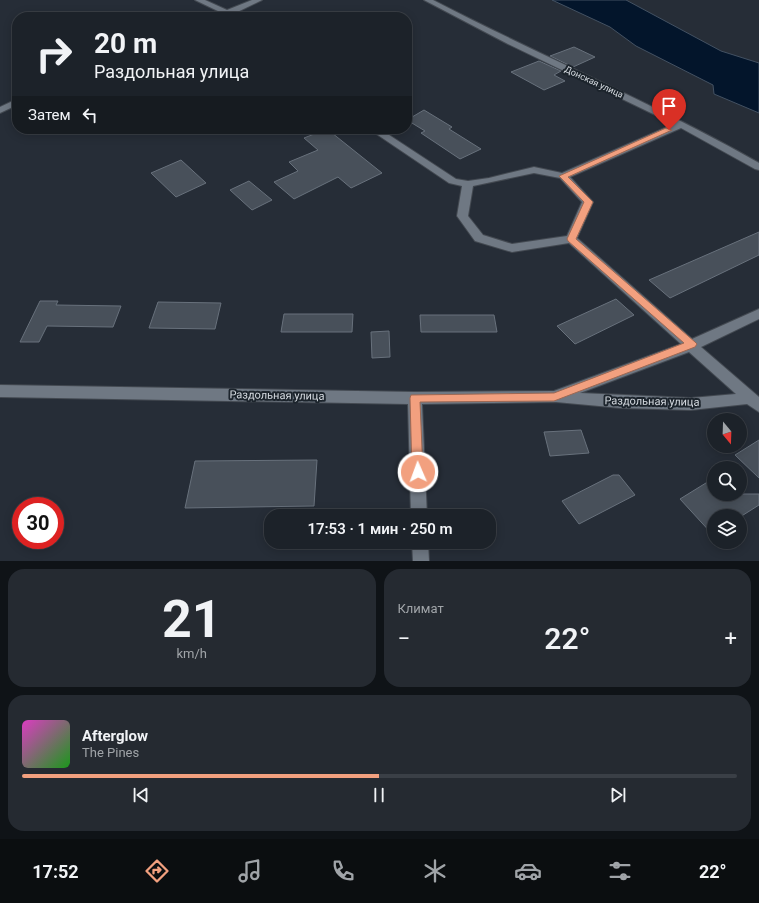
<!DOCTYPE html>
<html lang="ru">
<meta charset="utf-8">
<style>
:root{--surface:#1c2229;--page:#252a31;--text:#f1f3f6;--muted:#a0a4a8;--line:#3a3f46;--accent:#f2a07f}
body{margin:0;font-family:Roboto,sans-serif;background:var(--page);color:var(--text);height:100vh;display:flex;flex-direction:column;font-size:15px;white-space:nowrap}
*{box-sizing:border-box;margin:0}
p{font-size:13px;color:var(--muted)}
.icon{flex:none;width:22px;height:22px;fill:none;stroke:currentColor;stroke-width:2;stroke-linecap:round;stroke-linejoin:round}
.map{position:relative;height:561px;overflow:hidden}
.sheet{display:flex;flex-direction:column;gap:8px;padding:8px;background:#0f1317;flex:1}
.sheet>*{flex:none}
.banner{position:absolute;left:12px;top:12px;width:400px;height:122px;border-radius:16px;box-shadow:0 2px 10px #0003,0 0 0 1px var(--line);background:#1c2229;color:var(--text);overflow:hidden}
.needle{width:26px;rotate:161deg}
.buttons{position:absolute;left:707px;top:413px;display:grid;gap:8px}
.buttons a{display:grid;place-items:center;width:40px;height:40px;border-radius:50%;background:var(--surface);box-shadow:0 2px 10px #0003,0 0 0 1px var(--line);font-size:20px}
.speed{position:absolute;left:12px;top:497px;display:flex;gap:8px;font-size:20px;font-weight:700;text-align:center}
.speed>*{display:grid;place-content:center;width:52px;height:52px;border-radius:50%;background:var(--surface);box-shadow:0 2px 10px #0003,0 0 0 1px var(--line);line-height:1}
.speed .limit{border:6px solid #d22;background:#fff;color:#111}
.pin{position:absolute;display:grid;place-items:center;width:34px;height:34px;color:#fff;margin:-41px -17px;border-radius:50% 50% 50% 0;rotate:-45deg;box-shadow:0 0 4px #0007}
.pin .icon{rotate:45deg}
.me{position:absolute;width:44px;margin:-22px;rotate:358deg;stroke-linejoin:round;filter:drop-shadow(0 0 3px #0008)}
.turn{display:flex;align-items:center;gap:14px;height:84px;padding:0 16px;font-size:18px}
.turn .icon{width:52px;height:52px;stroke-width:2.5}
.turn b{display:block;font-size:28px;line-height:34px}
.then{display:flex;align-items:center;height:38px;padding:0 16px;background:#0003;gap:8px;font-size:15px}
.big{font-size:30px;font-weight:600;line-height:1.1}
.sheet .tile{flex:1;display:flex;flex-direction:column;justify-content:center;gap:6px;min-width:0;padding:0 14px;border-radius:16px;background:var(--page)}
.sheet .dial{align-items:center;gap:0}
.dial b{font-size:52px;line-height:1}
.song{display:flex;align-items:center;gap:12px}
.cover{width:48px;height:48px;border-radius:6px;background:linear-gradient(135deg,hsl(310 70% 55%),hsl(120 70% 35%))}
.played{height:4px;border-radius:2px;background:linear-gradient(90deg,var(--accent) 50%,var(--line) 50%)}
.keys{display:flex;justify-content:space-around;direction:ltr}
.heat{display:flex;justify-content:space-between;align-items:center;font-size:22px;direction:ltr}
.sheet .tiles{flex:1;display:grid;gap:8px;grid-template-columns:1fr 1fr}
.tile:last-child{grid-column:span 2}
.trip{position:absolute;left:264px;top:509px;width:232px;height:40px;border-radius:16px;background:var(--surface);box-shadow:0 2px 10px #0003,0 0 0 1px var(--line);font-weight:600;line-height:40px;text-align:center}
.tab-bar{display:flex;height:64px;justify-content:space-around;align-items:center;background:#0b0e10;color:var(--muted)}
.tab-bar .icon{width:28px;height:28px}
.tab-bar .selected{color:var(--accent)}
.tab-bar b{font-size:18px;color:var(--text)}
.map>svg:first-child{display:block}
.water{fill:#03152b;stroke:#435162}
.building{fill:#48505a;stroke:#68717c}
.lines{fill:none;stroke-linecap:round;stroke-linejoin:round}
.minor-casing{stroke:#434951;stroke-width:2}
.minor{fill:#6f7883;fill-rule:evenodd}
.route{fill:#f2a07f;stroke:#9d6853}
.labels{text-anchor:middle;stroke-width:4;stroke-linejoin:round;paint-order:stroke}
.far-street-label{font-size:9px;fill:#d7dce2;stroke:#1c242c}
.street-label{font-size:11px;fill:#d7dce2;stroke:#1c242c}
</style>
<div class="map">
<svg width="759" height="561" viewBox="0 0 759 561">
<rect width="100%" height="100%" fill="#262d37"/>
<!-- water -->
<path class="water" d="M552,0H626L721,51L759,63V113L714,94L713,85L636,46L610,27Z"/>
<!-- building -->
<path class="building" d="M574,47L595,57L573,67L550,56Z
M539,61L561,71L554,75L565,81L544,90L511,72Z
M424,110L452,127L449,129L481,149L460,159L421,133L425,131L407,120Z
M327,129L382,173L351,188L338,177L294,199L274,182L298,171L289,162L318,150L304,138Z
M181,160L206,183L176,197L151,173Z
M249,181L272,200L252,210L230,190Z
M759,232V255L670,298L649,280Z
M616,299L634,315L575,344L557,326Z
M40,301H58L56,305L121,306L113,327L47,326L39,342H20Z
M158,302L221,303L215,329L149,328Z
M284,314H353L352,332H281Z
M420,315H494L497,332H421Z
M389,331L390,357L372,358L371,332Z
M581,430L589,453L550,456L544,432Z
M759,440V478L735,455Z
M317,460L314,506L185,508L195,461Z
M613,475H619L635,495L579,524L562,501Z
M714,478V494H759V505L740,517L714,516L713,535L680,499Z"/>
<g class="lines">
<!-- minor casing -->
<g class="minor-casing">
<path id="minor" d="M195,0H205L227,10L252,0H262L227,17H218L222,13Z
M424,0H433C541,56 654,103 759,163V170L755,169L681,128L570,177L593,202L577,238L692,339L759,309V319L701,347L759,397V412L747,404L691,410L621,408L556,402L422,404L427,516H411L408,404L0,397V385L415,392L554,391L681,344L569,243L512,252L475,241L457,216L462,186L449,183L369,129H380L456,179L468,181L489,178L534,167L562,173L674,124L508,44ZM534,173L560,178L582,202L567,236L512,244L483,235L468,216L473,186ZM689,352L736,394L691,398L580,393Z
M17,99V105L0,113V107Z
M412,542H428L429,561H413Z"/>
</g>
<!-- minor -->
<use href="#minor" class="minor"/>
</g>
<!-- route -->
<path class="route" d="M666,128L672,130L568,177L593,202L576,239L695,342L697,344L695,347L554,401L420,402L423,472L422,475L418,477L414,475L412,472L410,398L411,395L554,393L684,343L568,241L567,239L584,202L559,176Z"/>
<g class="labels">
<!-- far-street labels -->
<g class="far-street-label">
<text transform="translate(594 82) rotate(25)" y="3">Донская улица</text>
</g>
<!-- street labels -->
<g class="street-label">
<text transform="translate(277 395) rotate(1)" y="4">Раздольная улица</text>
<text transform="translate(652 401) rotate(1)" y="4">Раздольная улица</text>
</g>
</g>
</svg>
<div class="buttons">
<a><svg class="needle" viewBox="-14 -14 28 28"><path d="M0-13l5 13h-10z" fill="#e53935"/><path d="M0 13l5-13h-10z" fill="#a0a4a8"/></svg></a>
<a><svg class="icon" aria-label="search" viewBox="0 0 24 24"><circle cx="10" cy="10" r="6"/><path d="M15 15l6 6"/></svg></a>
<a><svg class="icon" aria-label="layers" viewBox="0 0 24 24"><path d="M12 4l9 5-9 5-9-5zM3 14l9 5 9-5"/></svg></a>
</div>
<div class="speed"><div class="limit">30</div></div>
<div class="pin" style="left:669px;top:130px;background:#d93025"><svg class="icon" aria-label="arrive" viewBox="0 0 24 24"><path d="M6 21V4h12l-3 4 3 4H6"/></svg></div>
<svg class="me" style="left:418px;top:472px" viewBox="-20 -20 40 40"><circle r="17" fill="#f2a07f" stroke="#fff" stroke-width="3"/><path d="M0-11L8 9 0 5-8 9z" fill="#fff"/></svg>
<div class="trip">17:53 · 1 мин · 250 m</div>
<div class="banner">
<div class="turn"><svg class="icon" aria-label="right" viewBox="0 0 24 24"><path d="M7 20v-9h11M14 6l5 5-5 5"/></svg><div><b>20 m</b>Раздольная улица</div></div>
<div class="then">Затем<svg class="icon" aria-label="left" viewBox="0 0 24 24"><path d="M17 20v-9H6M10 6l-5 5 5 5"/></svg></div>
</div>
</div>
<section class="sheet">
<div class="tiles">
<div class="tile dial"><b>21</b><p>km/h</p></div>
<div class="tile"><p>Климат</p>
<div class="heat"><a>−</a><b class="big">22°</b><a>+</a></div>
</div>
<div class="tile">
<div class="song"><i class="cover"></i><div><b>Afterglow</b><p>The Pines</p></div></div>
<div class="played"></div>
<div class="keys"><svg class="icon" aria-label="previous" viewBox="0 0 24 24"><path d="M18 5L8 12l10 7zM5 5v14"/></svg><svg class="icon" aria-label="pause" viewBox="0 0 24 24"><path d="M8 5v14M16 5v14"/></svg><svg class="icon" aria-label="next" viewBox="0 0 24 24"><path d="M6 5l10 7-10 7zM19 5v14"/></svg></div>
</div>
</div>
</section>
<nav class="tab-bar">
<b>17:52</b>
<svg class="icon selected" aria-label="directions" viewBox="0 0 24 24"><path d="M12 3l9 9-9 9-9-9zM9 14v-3h6M13 9l2 2-2 2"/></svg>
<svg class="icon" aria-label="music" viewBox="0 0 24 24"><path d="M9 18V5l10-2v13"/><circle cx="6" cy="18" r="3"/><circle cx="16" cy="16" r="3"/></svg>
<svg class="icon" aria-label="phone" viewBox="0 0 24 24"><path d="M5 4h4l2 5-3 2q2 4 5 5l2-3 5 2v4C11 20 4 13 5 4z"/></svg>
<svg class="icon" aria-label="climate" viewBox="0 0 24 24"><path d="M12 3v18M4 7l16 10M4 17L20 7"/></svg>
<svg class="icon" aria-label="car" viewBox="0 0 24 24"><path d="M5 17H2v-5l4-1 3-4h7l3 4 3 1v5h-3M9 17h6M6 11h13"/><circle cx="7" cy="17" r="2"/><circle cx="17" cy="17" r="2"/></svg>
<svg class="icon" aria-label="filters" viewBox="0 0 24 24"><path d="M4 7h16M4 17h16"/><circle cx="9" cy="7" r="2"/><circle cx="15" cy="17" r="2"/></svg>
<b>22°</b>
</nav>
